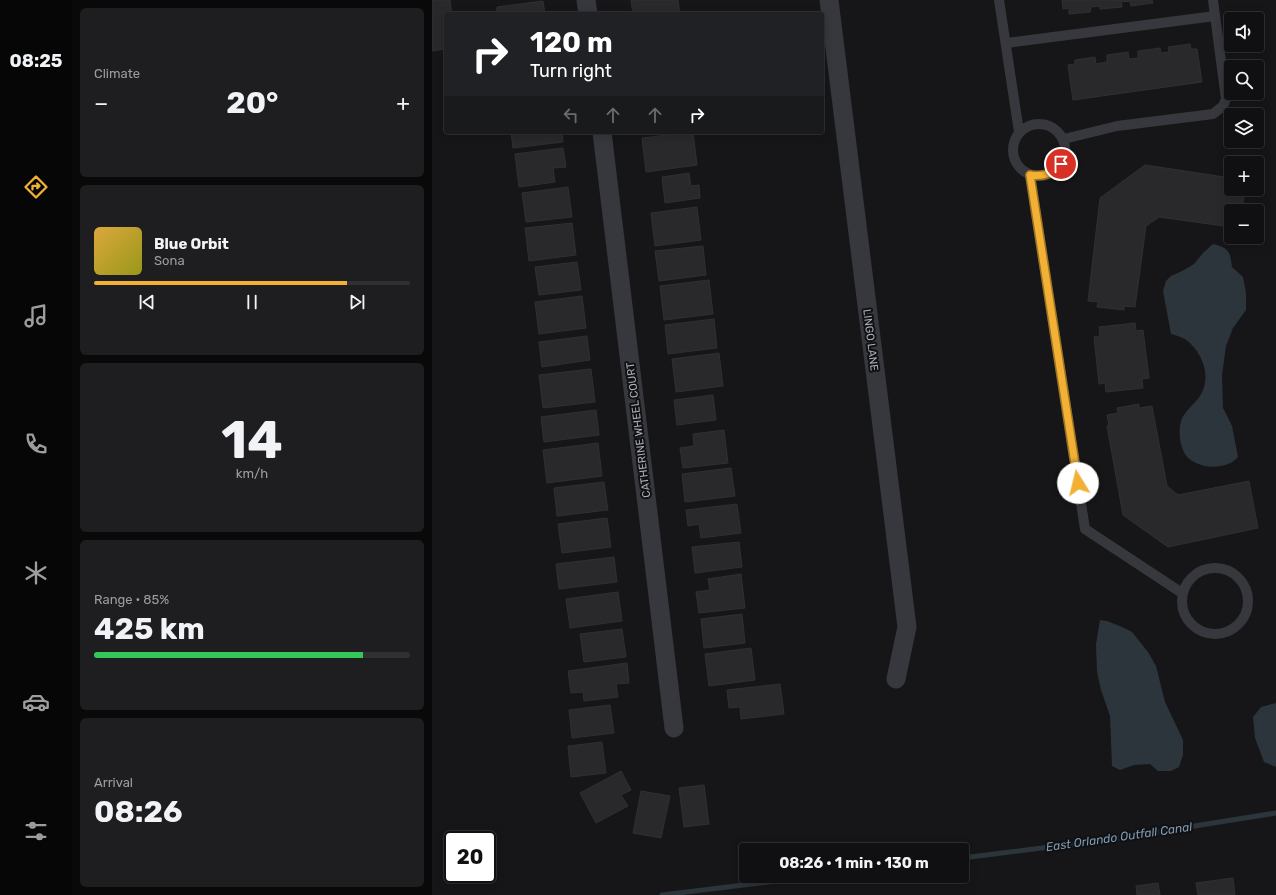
<!DOCTYPE html>
<meta charset="utf-8">
<style>
:root{--surface:#101012;--page:#1e1e20;--text:#f1f3f6;--muted:#9c9d9f;--line:#303032;--accent:#f2b134}
body{margin:0;font-family:Rubik,sans-serif;background:var(--page);color:var(--text);height:100vh;display:flex;flex-direction:column;font-size:15px;white-space:nowrap}
*{box-sizing:border-box;margin:0}
p{font-size:13px;color:var(--muted)}
.icon{flex:none;width:22px;height:22px;fill:none;stroke:currentColor;stroke-width:2;stroke-linecap:round;stroke-linejoin:round}
.map{position:relative;flex:1;overflow:hidden}
.sheet{display:flex;flex-direction:column;gap:8px;padding:8px;background:#09090a;width:360px}
.sheet>*{flex:none}
.banner{position:absolute;left:12px;top:12px;width:380px;height:122px;border-radius:4px;box-shadow:0 2px 10px #0003,0 0 0 1px var(--line);background:#202124;color:#fff;overflow:hidden}
.tools{position:absolute;left:792px;top:12px;display:grid;gap:8px}
.tools a{display:grid;place-items:center;width:40px;height:40px;border-radius:4px;background:var(--surface);box-shadow:0 2px 10px #0003,0 0 0 1px var(--line);font-size:20px}
.speed{position:absolute;left:12px;top:831px;display:flex;gap:8px;font-size:20px;font-weight:700;text-align:center}
.speed>*{display:grid;place-content:center;width:52px;height:52px;border-radius:50%;background:var(--surface);box-shadow:0 2px 10px #0003,0 0 0 1px var(--line);line-height:1}
.speed .limit{border:2px solid #111;border-radius:6px;background:#fff;color:#111}
.pin{position:absolute;display:grid;place-items:center;width:34px;height:34px;color:#fff;margin:-17px;border:2px solid #fff;border-radius:50%;box-shadow:0 1px 4px #0007}
.me{position:absolute;width:44px;margin:-22px;rotate:351deg;stroke-linejoin:round;filter:drop-shadow(0 0 3px #0008)}
.turn{display:flex;align-items:center;gap:14px;height:84px;padding:0 20px;font-size:18px}
.turn .icon{width:52px;height:52px;stroke-width:2.5}
.turn b{display:block;font-size:28px;line-height:34px}
.lanes{display:flex;align-items:center;height:38px;padding:0 20px;background:#0003;justify-content:center;gap:20px;direction:ltr}
.lanes .off{opacity:.35}
.big{font-size:30px;font-weight:700;line-height:1.1}
.sheet .tile{flex:1;display:flex;flex-direction:column;justify-content:center;gap:6px;min-width:0;padding:0 14px;border-radius:6px;background:var(--page)}
.sheet .dial{align-items:center;gap:0}
.dial b{font-size:52px;line-height:1}
.song{display:flex;align-items:center;gap:12px}
.cover{width:48px;height:48px;border-radius:6px;background:linear-gradient(135deg,hsl(40 70% 55%),hsl(60 70% 35%))}
.played{height:4px;border-radius:2px;background:linear-gradient(90deg,var(--accent) 80%,var(--line) 80%)}
.keys{display:flex;justify-content:space-around;direction:ltr}
.heat{display:flex;justify-content:space-between;align-items:center;font-size:22px;direction:ltr}
.charge{height:6px;border-radius:3px;background:linear-gradient(90deg,#34c759 85%,var(--line) 0)}
.trip{position:absolute;left:307px;top:843px;width:230px;height:40px;border-radius:4px;background:var(--surface);box-shadow:0 2px 10px #0003,0 0 0 1px var(--line);font-weight:700;line-height:40px;text-align:center}
main{display:flex;flex:1;min-height:0}
.tabs{display:flex;flex-direction:column;width:72px;justify-content:space-around;align-items:center;background:#060607;color:var(--muted)}
.tabs .icon{width:28px;height:28px}
.tabs .current{color:var(--accent)}
.tabs b{font-size:18px;color:var(--text)}
.map>svg:first-child{display:block}
.water{fill:#2c353c}
.lines{fill:none;stroke-linecap:round;stroke-linejoin:round}
.stream{stroke:#2c353c;stroke-width:5}
.building{fill:#29292c;stroke:#303034}
.lane{stroke:#37383d;stroke-width:10}
.street{stroke:#37383d;stroke-width:19}
.route-casing{stroke:#9d7322;stroke-width:10}
.route{stroke:#f2b134;stroke-width:7}
.labels{text-anchor:middle;stroke-width:4;stroke-linejoin:round;paint-order:stroke}
.street-label{font-size:11px;fill:#a8adb8;stroke:#111113}
.water-label{font-size:12px;font-style:italic;fill:#7f9bb3;stroke:#111113}
</style>
<main>
<nav class="tabs">
<b>08:25</b>
<svg class="icon current" aria-label="directions" viewBox="0 0 24 24"><path d="M12 3l9 9-9 9-9-9zM9 14v-3h6M13 9l2 2-2 2"/></svg>
<svg class="icon" aria-label="music" viewBox="0 0 24 24"><path d="M9 18V5l10-2v13"/><circle cx="6" cy="18" r="3"/><circle cx="16" cy="16" r="3"/></svg>
<svg class="icon" aria-label="phone" viewBox="0 0 24 24"><path d="M5 4h4l2 5-3 2q2 4 5 5l2-3 5 2v4C11 20 4 13 5 4z"/></svg>
<svg class="icon" aria-label="climate" viewBox="0 0 24 24"><path d="M12 3v18M4 7l16 10M4 17L20 7"/></svg>
<svg class="icon" aria-label="car" viewBox="0 0 24 24"><path d="M5 17H2v-5l4-1 3-4h7l3 4 3 1v5h-3M9 17h6M6 11h13"/><circle cx="7" cy="17" r="2"/><circle cx="17" cy="17" r="2"/></svg>
<svg class="icon" aria-label="filters" viewBox="0 0 24 24"><path d="M4 7h16M4 17h16"/><circle cx="9" cy="7" r="2"/><circle cx="15" cy="17" r="2"/></svg>
</nav>
<section class="sheet">
<div class="tile"><p>Climate</p>
<div class="heat"><a>−</a><b class="big">20°</b><a>+</a></div>
</div>
<div class="tile">
<div class="song"><i class="cover"></i><div><b>Blue Orbit</b><p>Sona</p></div></div>
<div class="played"></div>
<div class="keys"><svg class="icon" aria-label="previous" viewBox="0 0 24 24"><path d="M18 5L8 12l10 7zM5 5v14"/></svg><svg class="icon" aria-label="pause" viewBox="0 0 24 24"><path d="M8 5v14M16 5v14"/></svg><svg class="icon" aria-label="next" viewBox="0 0 24 24"><path d="M6 5l10 7-10 7zM19 5v14"/></svg></div>
</div>
<div class="tile dial"><b>14</b><p>km/h</p></div>
<div class="tile"><p>Range · 85%</p><b class="big">425 km</b><div class="charge"></div></div>
<div class="tile"><p>Arrival</p><b class="big">08:26</b></div>
</section>
<div class="map">
<svg width="844" height="895" viewBox="0 0 844 895">
<rect width="100%" height="100%" fill="#161618"/>
<!-- water -->
<path class="water" d="M781,244C797,248 798,251 800,267L811,277L814,293V310L801,328L794,346L790,375L791,408L800,426L806,457C803,460 800,463 796,464C781,470 757,466 751,450C748,443 747,433 748,426C749,413 761,406 768,396C780,377 771,352 753,339C749,337 744,335 739,334L731,291L734,281L739,276L752,270L762,264L771,253Z
M668,620L675,621L690,627L700,632L716,652L724,666L733,702L751,740V755L747,767L739,771H726L718,764L702,765L688,770L680,766L678,716L669,690L665,672L664,644Z
M844,703V767L832,762L823,738L821,717L829,707Z"/>
<g class="lines">
<!-- stream -->
<path class="stream" d="M530,858L681,839L844,813
M230,895L384,876"/>
</g>
<!-- building -->
<path class="building" d="M0,0H18L20,14H14V49L0,51Z
M199,0H246L248,14H201Z
M630,0H720L721,3L699,6L698,1L689,2L690,7L668,9V6L659,7L658,12L637,14V8L631,9Z
M111,1L113,14H65V7Z
M758,44L759,49H765L770,82L641,100L636,65L643,64V60L663,57L664,64L675,62V55L696,52L697,59L706,58V51L728,48L729,53L737,52L736,47Z
M79,132H130L131,142L81,148Z
M261,132L265,165L214,172L210,138Z
M131,148L134,167L121,168L123,182L87,187L83,154Z
M713,165L799,178V189H813L810,211H799V227L727,217L714,226L703,307L692,306V310L665,307L666,302L656,301L668,198Z
M257,173L259,186L267,185L268,198L233,203L230,177Z
M136,187L140,217L94,222L90,193Z
M265,207L269,240L223,246L219,213Z
M140,223L144,255L97,261L93,228Z
M271,246L274,275L227,281L223,251Z
M145,262L149,290L107,295L103,267Z
M277,280L281,314L232,320L228,286Z
M150,296L154,328L107,334L103,302Z
M282,319L285,348L236,354L233,325Z
M703,323L704,331L711,330L717,378L710,379L711,388L674,392L673,383L667,384L662,337L668,336L667,327Z
M155,336L158,360L110,367L107,342Z
M287,353L291,386L244,392L240,359Z
M159,369L163,402L111,408L107,375Z
M281,395L284,420L245,425L242,400Z
M707,404V408L720,406L735,486L746,495L817,481L826,528L736,547L691,515L675,426L677,425L675,415L686,413L685,408Z
M164,410L167,435L112,442L109,417Z
M292,430L296,463L251,468L248,448L262,446L261,434Z
M166,443L170,476L115,483L111,450Z
M299,468L303,496L253,502L250,474Z
M172,482L176,510L125,516L122,488Z
M305,504L309,533L269,538L267,524L256,526L254,510Z
M175,518L179,547L130,553L126,524Z
M307,542L310,567L263,573L260,547Z
M182,557L185,582L127,589L124,564Z
M309,574L313,608L267,613L264,592L278,590L276,579Z
M186,592L190,621L138,628L134,599Z
M310,614L313,643L272,648L269,619Z
M190,629L194,657L152,662L148,634Z
M319,648L323,680L277,686L273,654Z
M195,663L197,683L184,684L186,697L152,701L151,692L139,693L136,671Z
M348,684L352,714L309,719L308,707L297,708L295,690Z
M178,705L182,733L140,738L137,710Z
M170,742L174,773L139,777L136,746Z
M189,771L199,790L189,795L196,806L164,823L148,793Z
M272,785L277,824L252,827L247,788Z
M209,791L238,796L229,838L201,833Z
M801,878L803,895H766L764,883Z
M726,883L728,895H705L704,886Z"/>
<g class="lines">
<!-- lane -->
<path class="lane" d="M567,0L587,132
M574,43L783,16
M581 150a26 26 0 1 1 52 0a26 26 0 1 1-52 0Z
M632,139L685,126L781,114L791,106L794,99L781,0
M598,175L653,529L750,593
M750 601a33 33 0 1 1 66 0a33 33 0 1 1-66 0Z"/>
<!-- street -->
<path class="street" d="M154,0L156,14
M397,0L475,627L464,679
M170,132L242,728"/>
</g>
<g class="lines">
<!-- route casing -->
<g class="route-casing">
<path id="route" d="M629,164C620,174 611,177 598,175L646,483"/>
</g>
<!-- route -->
<use href="#route" class="route"/>
</g>
<g class="labels">
<!-- street labels -->
<g class="street-label">
<text transform="translate(439 340) rotate(83)" y="4">LINGO LANE</text>
<text transform="translate(206 430) rotate(-97)" y="4">CATHERINE WHEEL COURT</text>
</g>
<!-- water labels -->
<g class="water-label">
<text transform="translate(687 837) rotate(-8)" y="4">East Orlando Outfall Canal</text>
</g>
</g>
</svg>
<div class="tools">
<a><svg class="icon" aria-label="sound" viewBox="0 0 24 24"><path d="M4 9h4l5-4v14l-5-4H4zM17 9q2 3 0 6"/></svg></a>
<a><svg class="icon" aria-label="search" viewBox="0 0 24 24"><circle cx="10" cy="10" r="6"/><path d="M15 15l6 6"/></svg></a>
<a><svg class="icon" aria-label="layers" viewBox="0 0 24 24"><path d="M12 4l9 5-9 5-9-5zM3 14l9 5 9-5"/></svg></a>
<a>+</a>
<a>−</a>
</div>
<div class="speed"><div class="limit">20</div></div>
<div class="pin" style="left:629px;top:164px;background:#d93025"><svg class="icon" aria-label="arrive" viewBox="0 0 24 24"><path d="M6 21V4h12l-3 4 3 4H6"/></svg></div>
<svg class="me" style="left:646px;top:483px" viewBox="-20 -20 40 40"><circle r="19" fill="#fff"/><path d="M0-13L10 11 0 6-10 11z" fill="#f2b134"/></svg>
<div class="trip">08:26 · 1 min · 130 m</div>
<div class="banner">
<div class="turn"><svg class="icon" aria-label="right" viewBox="0 0 24 24"><path d="M7 20v-9h11M14 6l5 5-5 5"/></svg><div><b>120 m</b>Turn right</div></div>
<div class="lanes"><svg class="icon off" aria-label="left" viewBox="0 0 24 24"><path d="M17 20v-9H6M10 6l-5 5 5 5"/></svg><svg class="icon off" aria-label="ahead" viewBox="0 0 24 24"><path d="M12 20V5M6 11l6-6 6 6"/></svg><svg class="icon off" aria-label="ahead" viewBox="0 0 24 24"><path d="M12 20V5M6 11l6-6 6 6"/></svg><svg class="icon" aria-label="right" viewBox="0 0 24 24"><path d="M7 20v-9h11M14 6l5 5-5 5"/></svg></div>
</div>
</div>
</main>
